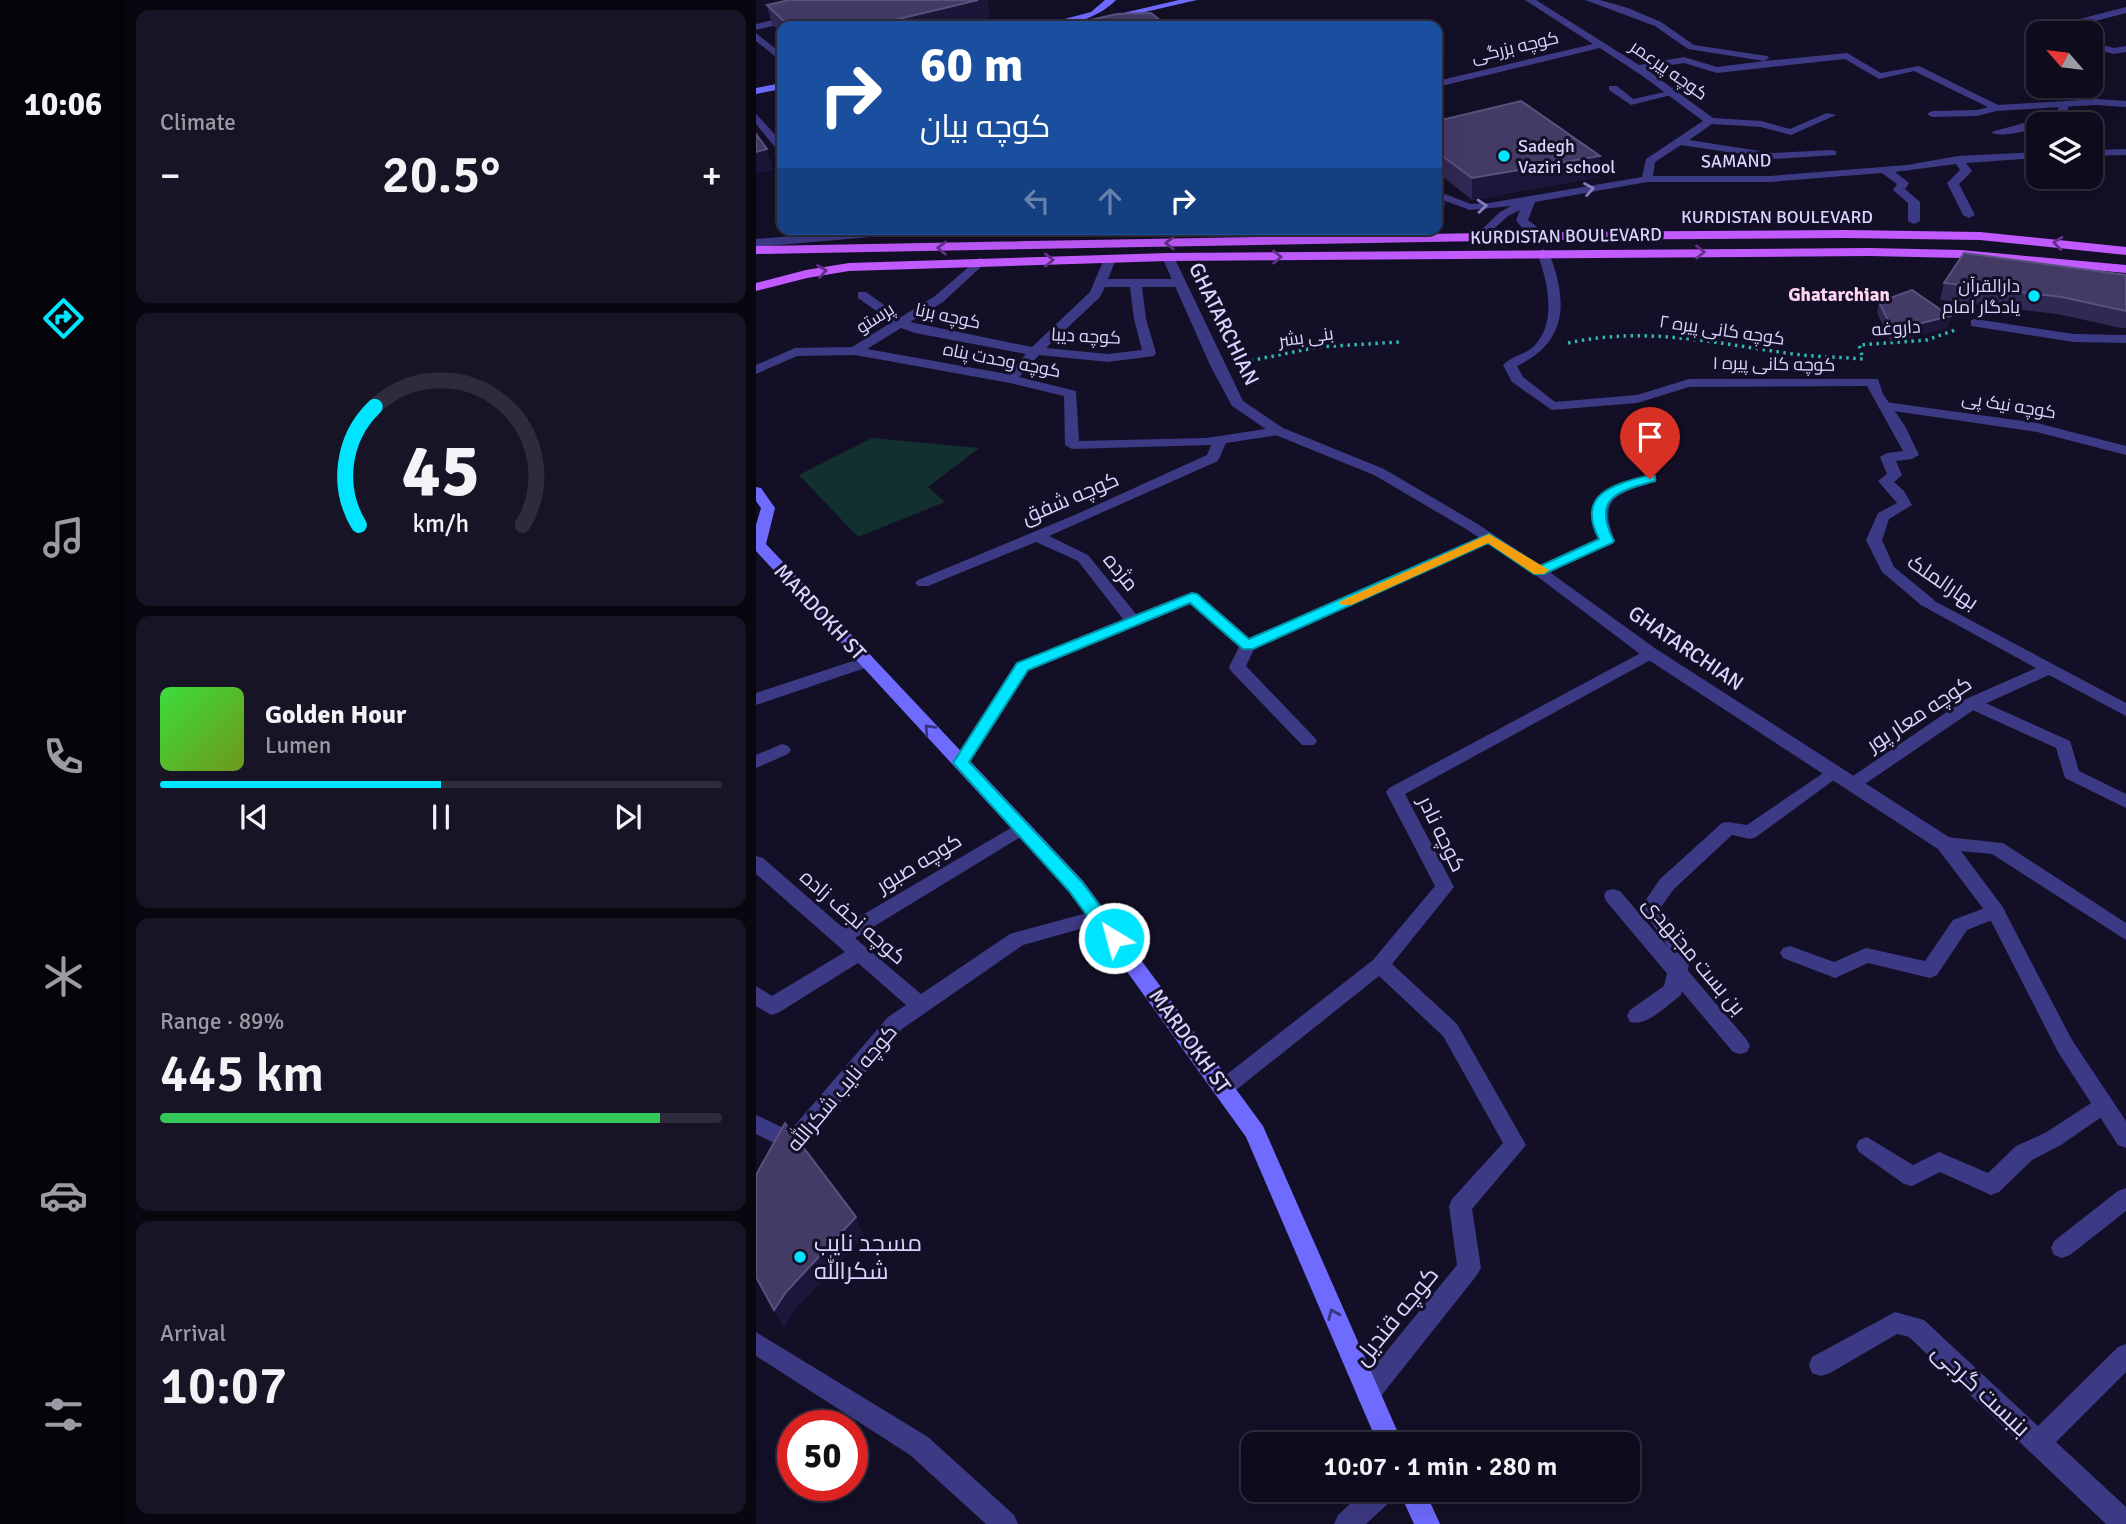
<!DOCTYPE html>
<meta charset="utf-8">
<style>
:root{--surface:#0e0b1c;--page:#171425;--text:#f1f3f6;--muted:#9b9ba3;--line:#2e2b3b;--accent:#00e5ff}
body{margin:0;font-family:Signika,Cairo,sans-serif;background:var(--page);color:var(--text);height:100vh;display:flex;flex-direction:column;font-size:26px;white-space:nowrap}
*{box-sizing:border-box;margin:0}
p{font-size:23px;color:var(--muted)}
.icon{flex:none;width:38px;height:38px;fill:none;stroke:currentColor;stroke-width:2;stroke-linecap:round;stroke-linejoin:round}
.map{position:relative;flex:1;overflow:hidden}
.details{display:flex;flex-direction:column;gap:10px;padding:10px;background:#08060f;width:630px}
.details>*{flex:none}
.hud{position:absolute;left:21px;top:21px;width:665px;height:214px;border-radius:14px;box-shadow:0 7px 28px #0002,0 0 0 2px var(--line);background:#1a4fa0;color:#fff;overflow:hidden}
.needle{width:46px;rotate:298deg}
.fabs{position:absolute;left:1270px;top:21px;display:grid;gap:14px}
.fabs a{display:grid;place-items:center;width:77px;height:77px;border-radius:14px;background:var(--surface);box-shadow:0 7px 28px #0002,0 0 0 2px var(--line);font-size:35px}
.speed{position:absolute;left:21px;top:1410px;display:flex;gap:14px;font-size:35px;font-weight:700;text-align:center}
.speed>*{display:grid;place-content:center;width:91px;height:91px;border-radius:50%;background:var(--surface);box-shadow:0 7px 28px #0002,0 0 0 2px var(--line);line-height:1}
.speed .limit{border:10px solid #d22;background:#fff;color:#111}
.pin{position:absolute;display:grid;place-items:center;width:60px;height:60px;color:#fff;margin:-72px -30px;border-radius:50% 50% 50% 0;rotate:-45deg;box-shadow:0 0 7px #0007}
.pin .icon{rotate:45deg}
.me{position:absolute;width:77px;margin:-38px;rotate:323deg;stroke-linejoin:round;filter:drop-shadow(0 0 5px #0008)}
.turn{display:flex;align-items:center;gap:24px;height:147px;padding:0 28px;font-size:32px}
.turn .icon{width:91px;height:91px;stroke-width:2.5}
.turn b{display:block;font-size:49px;line-height:60px}
.lanes{display:flex;align-items:center;height:66px;padding:0 28px;background:#0003;justify-content:center;gap:35px;direction:ltr}
.lanes .off{opacity:.35}
.big{font-size:52px;font-weight:600;line-height:1.1}
.details .tile{flex:1;display:flex;flex-direction:column;justify-content:center;gap:10px;min-width:0;padding:0 24px;border-radius:14px;background:var(--page)}
.details .dial{align-items:center;gap:0}
.dial svg{height:182px;overflow:visible;fill:none;stroke:var(--line);stroke-width:7;stroke-linecap:round;text-anchor:middle}
.dial text{fill:var(--text);stroke:none}
.song{display:flex;align-items:center;gap:21px}
.cover{width:84px;height:84px;border-radius:10px;background:linear-gradient(135deg,hsl(120 70% 55%),hsl(80 70% 35%))}
.played{height:7px;border-radius:4px;background:linear-gradient(90deg,var(--accent) 50%,var(--line) 50%)}
.keys{display:flex;justify-content:space-around;direction:ltr}
.heat{display:flex;justify-content:space-between;align-items:center;font-size:38px;direction:ltr}
.charge{height:10px;border-radius:5px;background:linear-gradient(90deg,#34c759 89%,var(--line) 0)}
.trip{position:absolute;left:485px;top:1432px;width:399px;height:70px;border-radius:14px;background:var(--surface);box-shadow:0 7px 28px #0002,0 0 0 2px var(--line);font-weight:600;line-height:70px;text-align:center}
main{display:flex;flex:1;min-height:0}
.tab-bar{display:flex;flex-direction:column;width:126px;justify-content:space-around;align-items:center;background:#06040b;color:var(--muted)}
.tab-bar .icon{width:49px;height:49px}
.tab-bar .selected{color:var(--accent)}
.tab-bar b{font-size:32px;color:var(--text)}
.map>svg:first-child{display:block}
.green{fill:#12302f}
.lines{fill:none;stroke-linecap:round;stroke-linejoin:round}
.path{stroke:#2fb8b0;stroke-width:3.5;stroke-dasharray:2.5 4.5;stroke-linecap:butt}
.service{fill:#3d3a85;fill-rule:evenodd}
.minor{fill:#3d3a85;fill-rule:evenodd}
.tertiary{fill:#3d3a85;fill-rule:evenodd}
.secondary{fill:#6f6bff;fill-rule:evenodd}
.primary{fill:#c25bff;fill-rule:evenodd}
.wall{fill:#312854}
.shaded-wall{fill:#1d163a}
.building{fill:#433a66;stroke:#5a527e;stroke-width:2}
.oneway{stroke:#837fbc}
.oneway2{stroke:#623188}
.oneway3{stroke:#38347d}
.route{fill:#00e5ff;stroke:#0095a6;stroke-width:2}
.slow{fill:#f59e0b}
.poi-dot{fill:#00e5ff;stroke:#130f26;stroke-width:2.5}
.labels{text-anchor:middle;stroke-width:6;stroke-linejoin:round;paint-order:stroke}
.far-street-label{font-size:18px;fill:#d9d4ff;stroke:#130f26}
.far-poi-label{font-size:18px;fill:#d9d4ff;stroke:#130f26;text-anchor:start}
.far-neighbourhood-label{font-size:19px;font-weight:bold;fill:#ffd6f0;stroke:#130f26}
.street-label{font-size:21px;fill:#d9d4ff;stroke:#130f26}
.near-poi-label{font-size:24px;fill:#d9d4ff;stroke:#130f26;text-anchor:start}
.near-street-label{font-size:24px;fill:#d9d4ff;stroke:#130f26}
</style>
<main>
<nav class="tab-bar">
<b>10:06</b>
<svg class="icon selected" aria-label="directions" viewBox="0 0 24 24"><path d="M12 3l9 9-9 9-9-9zM9 14v-3h6M13 9l2 2-2 2"/></svg>
<svg class="icon" aria-label="music" viewBox="0 0 24 24"><path d="M9 18V5l10-2v13"/><circle cx="6" cy="18" r="3"/><circle cx="16" cy="16" r="3"/></svg>
<svg class="icon" aria-label="phone" viewBox="0 0 24 24"><path d="M5 4h4l2 5-3 2q2 4 5 5l2-3 5 2v4C11 20 4 13 5 4z"/></svg>
<svg class="icon" aria-label="climate" viewBox="0 0 24 24"><path d="M12 3v18M4 7l16 10M4 17L20 7"/></svg>
<svg class="icon" aria-label="car" viewBox="0 0 24 24"><path d="M5 17H2v-5l4-1 3-4h7l3 4 3 1v5h-3M9 17h6M6 11h13"/><circle cx="7" cy="17" r="2"/><circle cx="17" cy="17" r="2"/></svg>
<svg class="icon" aria-label="filters" viewBox="0 0 24 24"><path d="M4 7h16M4 17h16"/><circle cx="9" cy="7" r="2"/><circle cx="15" cy="17" r="2"/></svg>
</nav>
<section class="details">
<div class="tile"><p>Climate</p>
<div class="heat"><a>−</a><b class="big">20.5°</b><a>+</a></div>
</div>
<div class="tile dial"><svg viewBox="0 0 100 80">
<path d="M14 69A42 42 0 1 1 86 69"/>
<path d="M14 69A42 42 0 0 1 21 17" stroke="#00e5ff"/>
<text x="50" y="56" font-size="32" font-weight="700">45</text>
<text x="50" y="72" font-size="11">km/h</text>
</svg></div>
<div class="tile">
<div class="song"><i class="cover"></i><div><b>Golden Hour</b><p>Lumen</p></div></div>
<div class="played"></div>
<div class="keys"><svg class="icon" aria-label="previous" viewBox="0 0 24 24"><path d="M18 5L8 12l10 7zM5 5v14"/></svg><svg class="icon" aria-label="pause" viewBox="0 0 24 24"><path d="M8 5v14M16 5v14"/></svg><svg class="icon" aria-label="next" viewBox="0 0 24 24"><path d="M6 5l10 7-10 7zM19 5v14"/></svg></div>
</div>
<div class="tile"><p>Range · 89%</p><b class="big">445 km</b><div class="charge"></div></div>
<div class="tile"><p>Arrival</p><b class="big">10:07</b></div>
</section>
<div class="map">
<svg width="1370" height="1524" viewBox="0 0 1370 1524">
<rect width="100%" height="100%" fill="#130f26"/>
<!-- green -->
<path class="green" d="M116,438L223,448L172,487L189,502L102,537L43,475Z"/>
<g class="lines">
<!-- path -->
<path class="path" d="M812,343C891,326 958,343 1037,354C1060,357 1084,357 1107,359L1103,345L1171,340L1199,330
M488,362L562,347L643,342"/>
<!-- service -->
<path class="service" d="M1370,7V13L1320,26L1322,33H1312V22Z
M39,15L44,18L42,20L0,30V24Z
M0,33L26,54V62L0,41Z
M1335,42L1358,48L1370,46V52L1358,54L1335,48Z
M853,86H861L877,99L918,90L923,93L875,105L853,90Z
M1308,101L1313,104L1310,118C1294,123 1248,141 1235,132L1301,114L1303,104Z
M1240,105L1245,108L1244,110L1221,116L1176,117L1171,114L1176,111L1221,110Z
M126,229H178L172,232L0,247V239Z
M787,249L793,253C812,301 812,342 761,366L767,377L799,402L881,395L933,379H1122L1127,394L1149,426L1163,455L1156,459L1140,461L1146,475L1138,482L1148,491L1156,505L1133,519L1126,540L1138,567L1177,599L1179,602L1177,605H1165L1126,572L1110,540L1122,513L1141,503L1122,481L1131,474L1124,457L1131,453L1147,451L1111,386L933,387L881,403L796,410L756,382L747,365C755,357 767,355 776,348C802,325 792,281 781,253Z
M1219,319L1318,334L1370,335V343L1318,342L1215,326V320Z
M894,475L901,479L899,482C861,493 841,498 859,541L856,544L788,574H778L775,571L778,568L843,539C824,493 856,484 894,475Z
M109,657L117,662L115,666L0,705V693Z
M1216,697L1314,741L1323,771L1370,794V808L1309,778L1300,748L1210,707L1208,703Z
M26,744L32,746L35,750L32,754L0,768V755Z
M265,822L271,823L274,828L271,833L99,938L165,994L254,934L342,910L349,912L352,917L349,922L267,945L146,1029L45,1149L37,1164L29,1166L21,1164L18,1157L24,1146L0,1134V1115L34,1131L132,1017L150,1005L102,963L22,1013L15,1015L0,1006V986L16,996L89,952L0,874V856L7,858L86,927Z
M1189,837L1247,843L1370,923V940L1236,854L1182,849L1180,844L1182,839Z
M857,889L864,891L991,1040L994,1046L991,1052L984,1054L977,1052L850,901L848,896L850,891Z
M1239,904L1246,906L1249,911L1246,916L1211,930L1181,975L1174,978L1112,963L1079,978L1027,958L1024,953L1027,948L1034,946L1078,962L1110,948L1169,961L1197,920Z
M1346,1096L1354,1099L1357,1105L1354,1111L1305,1145L1276,1160L1243,1192L1235,1195L1184,1172L1156,1186L1148,1184L1103,1152L1100,1146L1103,1140L1111,1137L1157,1165L1183,1152L1232,1173L1260,1146L1289,1133Z
M1370,1188V1211L1314,1255L1306,1258L1298,1255L1295,1248L1298,1241L1362,1191Z
M1139,1312L1168,1320L1282,1426L1362,1347L1370,1344V1372L1300,1442L1370,1507V1524H1350L1153,1337L1141,1334L1074,1373L1065,1376L1056,1373L1053,1365L1056,1357Z
M0,1332L172,1437L258,1515L262,1524H230L154,1455L0,1356Z
M610,1489H642L638,1498L610,1524H578L582,1515Z"/>
<!-- minor -->
<path class="minor" d="M769,0H780L883,65L928,57L961,67L1008,61L932,49L899,26L829,0H844L872,8L905,22L938,45L1011,56L1013,58L1008,61L1091,53L1125,73L1163,66L1242,105L1325,100L1295,86H1308L1341,99L1370,101V107L1339,105L1240,111L1158,71L1123,79L1089,59L961,73L928,63L890,69L957,118L1005,121L1034,129L1071,113L1080,115L1035,135L1005,127L956,124L933,140L1017,153L1076,150L1080,151V155L1017,159L925,145L899,162L897,176H1014L1151,165L1202,156L1283,152V158L1210,163L1216,171L1203,184L1219,215L1213,218L1207,215L1191,183L1204,170L1200,164L1139,172L1153,183L1149,189L1164,202V221L1158,224L1152,221V203L1137,190L1141,184L1126,173L1014,182H891L779,202L772,220L790,234V238C777,240 767,230 760,220L764,210L752,216L723,242L717,238L719,236L744,212L755,206L714,210L681,198V191L715,204L733,203L886,177L890,159L947,121L888,77L844,48L681,87V81L837,44Z
M1276,69L1283,72V79L1271,72Z
M0,114L26,142V152L22,151L0,124Z
M1370,149V155L1335,156V150Z
M55,229H67L74,238L64,240Z
M354,255L360,259L352,279H422L428,283L422,287H386L390,319L400,353L398,356L352,362L283,355L263,377L320,391L323,441L450,438L522,427L529,431L522,435L470,443L462,461L293,536L332,555L380,614L436,592L442,594L494,639L728,535L733,533L741,538L498,649L490,666L558,737L561,741L558,745H546L475,671L473,667L483,647L434,604L272,671L211,767H199L196,763L260,663L367,619L322,561L280,542L172,586H162L159,583L162,580L321,514L451,455L455,445L316,449L309,445L308,396L254,383L99,355L41,356L0,374V365L39,348L96,347L136,322L102,298V292H110L145,317L179,296L223,258L227,259V265L187,302L154,322L276,347L334,292L348,259ZM349,287H374L378,319L386,350L352,354L290,348L344,297ZM145,328L159,333L270,354L251,374L111,349Z
M1129,402L1281,423L1370,446V455L1281,432L1124,409L1122,406Z
M1171,597L1370,703V716L1293,675L1222,707L1103,788H1091L1088,784L1091,780L1210,699L1280,668L1165,605L1163,602Z
M894,648L902,653L900,657L649,794L698,887L636,964L701,1024L770,1145L716,1209L725,1268L721,1275L621,1401L612,1405L603,1401L600,1393L603,1385L701,1265L693,1206L696,1199L747,1143L687,1036L623,976L475,1094L468,1097L461,1094L457,1088L461,1082L617,960L679,886L630,792L633,788Z
M1076,767L1082,769L1085,773L1082,777L1000,837L994,839L976,835L918,889L905,907L936,952L927,990L924,996C911,1005 891,1027 874,1022L871,1016L874,1010L908,986L916,953L885,907L904,879L966,823L972,822L991,825Z"/>
<!-- tertiary -->
<path class="tertiary" d="M681,193L687,196L689,205L681,212Z
M641,229H662L616,243L610,239Z
M412,253L418,257L487,401L527,428L628,469L720,523L788,568L900,649L1196,839L1246,906L1316,1040L1370,1121V1148L1362,1145L1302,1052L1232,915L1182,849L888,657L778,574L710,529L618,475L517,434L476,406L455,367L406,257Z"/>
<!-- secondary -->
<path class="secondary" d="M349,0H360C340,20 310,27 282,26L335,12Z
M423,0H441L328,26H311Z
M26,83V89L0,94V88Z
M0,487L5,488L19,508L10,544L327,881L507,1126L647,1444H622L490,1137L313,891L0,551V525L5,508L0,501Z
M642,1489H668L684,1524H658Z"/>
<!-- primary -->
<path class="primary" d="M1089,230L1224,232L1370,247V255L1224,240L1089,238L786,240L0,254V246L786,232Z
M1114,248L1205,250L1370,265V273L1205,258L1114,256L412,261L93,271L51,278L0,291V283L50,270L93,263L412,253Z"/>
</g>
<!-- wall -->
<path class="wall" d="M33,0H231L234,17L194,26H26V34L16,24L11,5Z
M681,121L844,156L843,177L716,200L681,172Z
M1370,275V328H1365L1301,314L1184,300L1188,283Z
M1123,302L1194,316L1191,328L1135,342L1121,313Z"/>
<!-- shaded-wall -->
<path class="shaded-wall" d="M222,0H231L234,17L194,26H122V24Z
M119,21L120,26H99Z
M405,21V26H381Z
M11,149L17,170L0,174V152Z
M844,156L843,177L716,200V178Z
M1194,316L1191,328L1135,342L1137,330Z
M100,1217L108,1236L39,1310L28,1329L18,1310L30,1292Z"/>
<!-- building -->
<path class="building" d="M33,0H222L122,24L119,21L99,26H33L11,5Z
M395,13L405,21L381,26H337L330,21L361,14Z
M765,101L844,156L716,178L681,152V121Z
M0,134L11,149L0,152Z
M1208,253L1370,275V311L1306,297L1188,283Z
M1156,290L1194,316L1137,330L1123,302Z
M29,1123L100,1217L30,1292L18,1310L0,1277V1175Z"/>
<!-- one-way arrows -->
<defs><path id="oneway-chevron" d="M-2-3.5L2.5 0L-2 3.5" fill="none" stroke-width="1.6" stroke-linecap="round" stroke-linejoin="round" transform="scale(1.75)"/></defs>
<g class="oneway">
<use href="#oneway-chevron" transform="translate(833 189) rotate(-10)"/>
<use href="#oneway-chevron" transform="translate(726 206) rotate(-4)"/>
</g>
<g class="oneway2">
<use href="#oneway-chevron" transform="translate(414 243) rotate(179)"/>
<use href="#oneway-chevron" transform="translate(1302 243) rotate(-174)"/>
<use href="#oneway-chevron" transform="translate(186 248) rotate(-179)"/>
<use href="#oneway-chevron" transform="translate(944 252)"/>
<use href="#oneway-chevron" transform="translate(521 257)"/>
<use href="#oneway-chevron" transform="translate(293 260) rotate(-1)"/>
<use href="#oneway-chevron" transform="translate(66 271) rotate(-9)"/>
</g>
<g class="oneway3">
<use href="#oneway-chevron" transform="translate(173 729) rotate(-133)"/>
<use href="#oneway-chevron" transform="translate(577 1314) rotate(-113)"/>
</g>
<!-- route -->
<path class="route" d="M894,475L899,476V481C863,491 835,497 858,541L856,543L788,574H778L732,543L497,649H487L434,603L272,670L213,762L326,882L364,933L367,938L364,943H351L313,891L197,763L261,663L436,593L441,594L493,639L733,534L784,566L843,539C819,493 859,484 894,475Z"/>
<!-- slow -->
<path class="slow" d="M733,534L793,570L788,574H778L732,543L595,605H585L583,602Z"/>
<!-- markers -->
<g class="poi-dot">
<circle cx="748" cy="156" r="7"/>
<circle cx="1278" cy="296" r="7"/>
<circle cx="44" cy="1257" r="7"/>
</g>
<g class="labels">
<!-- far-street labels -->
<g class="far-street-label">
<text transform="translate(759 47) rotate(-13)" y="6">کوچه بزرگی</text>
<text transform="translate(913 70) rotate(35)" y="6">کوچه پیرعمر</text>
<text transform="translate(980 161) rotate(-1)" y="6">SAMAND</text>
<text x="1021" y="223">KURDISTAN BOULEVARD</text>
<text transform="translate(810 236) rotate(-1)" y="6">KURDISTAN BOULEVARD</text>
<text transform="translate(192 316) rotate(12)" y="6">کوچه برنا</text>
<text transform="translate(119 318) rotate(-32)" y="6">پرستو</text>
<text transform="translate(1140 328) rotate(-4)" y="6">داروغه</text>
<text transform="translate(966 330) rotate(8)" y="6">کوچه کانی پیره ۲</text>
<text transform="translate(330 336) rotate(3)" y="6">کوچه دیبا</text>
<text transform="translate(550 337) rotate(-8)" y="6">بنی بشر</text>
<text transform="translate(246 360) rotate(11)" y="6">کوچه وحدت پناه</text>
<text transform="translate(1018 364) rotate(1)" y="6">کوچه کانی پیره ۱</text>
<text transform="translate(1253 405) rotate(9)" y="6">کوچه نیک پی</text>
</g>
<!-- far-poi labels -->
<g class="far-poi-label">
<text x="762" y="152">Sadegh<tspan x="762" dy="21">Vaziri school</tspan></text>
<text x="1264" y="292" text-anchor="end">دارالقرآن<tspan x="1264" dy="21">یادگار امام</tspan></text>
</g>
<!-- far-neighbourhood labels -->
<g class="far-neighbourhood-label">
<text x="1083" y="301">Ghatarchian</text>
</g>
<!-- street labels -->
<g class="street-label">
<text transform="translate(468 324) rotate(64)" y="7">GHATARCHIAN</text>
<text transform="translate(314 498) rotate(-23)" y="7">کوچه شفق</text>
<text transform="translate(365 572) rotate(51)" y="7">مژده</text>
<text transform="translate(1187 582) rotate(34)" y="7">بهارالملک</text>
<text transform="translate(64 612) rotate(47)" y="7">MARDOKH ST</text>
<text transform="translate(930 648) rotate(34)" y="7">GHATARCHIAN</text>
<text transform="translate(1163 714) rotate(-33)" y="7">کوچه معار پور</text>
<text transform="translate(686 834) rotate(64)" y="7">کوچه نادر</text>
<text transform="translate(163 863) rotate(-31)" y="7">کوچه صبور</text>
<text transform="translate(97 917) rotate(41)" y="7">کوچه نجف زاده</text>
<text transform="translate(938 956) rotate(50)" y="7">بن بست مجتهدی</text>
<text transform="translate(434 1041) rotate(54)" y="7">MARDOKH ST</text>
<text transform="translate(86 1088) rotate(-50)" y="7">کوچه نایب شکرالله</text>
</g>
<!-- near-poi labels -->
<g class="near-poi-label">
<text x="58" y="1251">مسجد نایب<tspan x="58" dy="28">شکرالله</tspan></text>
</g>
<!-- near-street labels -->
<g class="near-street-label">
<text transform="translate(640 1316) rotate(-51)" y="8">کوچه قندیل</text>
<text transform="translate(1225 1390) rotate(43)" y="8">بنبست گرجی</text>
</g>
</g>
</svg>
<div class="fabs">
<a><svg class="needle" viewBox="-14 -14 28 28"><path d="M0-13l5 13h-10z" fill="#e53935"/><path d="M0 13l5-13h-10z" fill="#9b9ba3"/></svg></a>
<a><svg class="icon" aria-label="layers" viewBox="0 0 24 24"><path d="M12 4l9 5-9 5-9-5zM3 14l9 5 9-5"/></svg></a>
</div>
<div class="speed"><div class="limit">50</div></div>
<div class="pin" style="left:894px;top:479px;background:#d93025"><svg class="icon" aria-label="arrive" viewBox="0 0 24 24"><path d="M6 21V4h12l-3 4 3 4H6"/></svg></div>
<svg class="me" style="left:358px;top:938px" viewBox="-20 -20 40 40"><circle r="17" fill="#00e5ff" stroke="#fff" stroke-width="3"/><path d="M0-11L8 9 0 5-8 9z" fill="#fff"/></svg>
<div class="trip">10:07 · 1 min · 280 m</div>
<div class="hud">
<div class="turn"><svg class="icon" aria-label="right" viewBox="0 0 24 24"><path d="M7 20v-9h11M14 6l5 5-5 5"/></svg><div><b>60 m</b>کوچه بیان</div></div>
<div class="lanes"><svg class="icon off" aria-label="left" viewBox="0 0 24 24"><path d="M17 20v-9H6M10 6l-5 5 5 5"/></svg><svg class="icon off" aria-label="ahead" viewBox="0 0 24 24"><path d="M12 20V5M6 11l6-6 6 6"/></svg><svg class="icon" aria-label="right" viewBox="0 0 24 24"><path d="M7 20v-9h11M14 6l5 5-5 5"/></svg></div>
</div>
</div>
</main>
